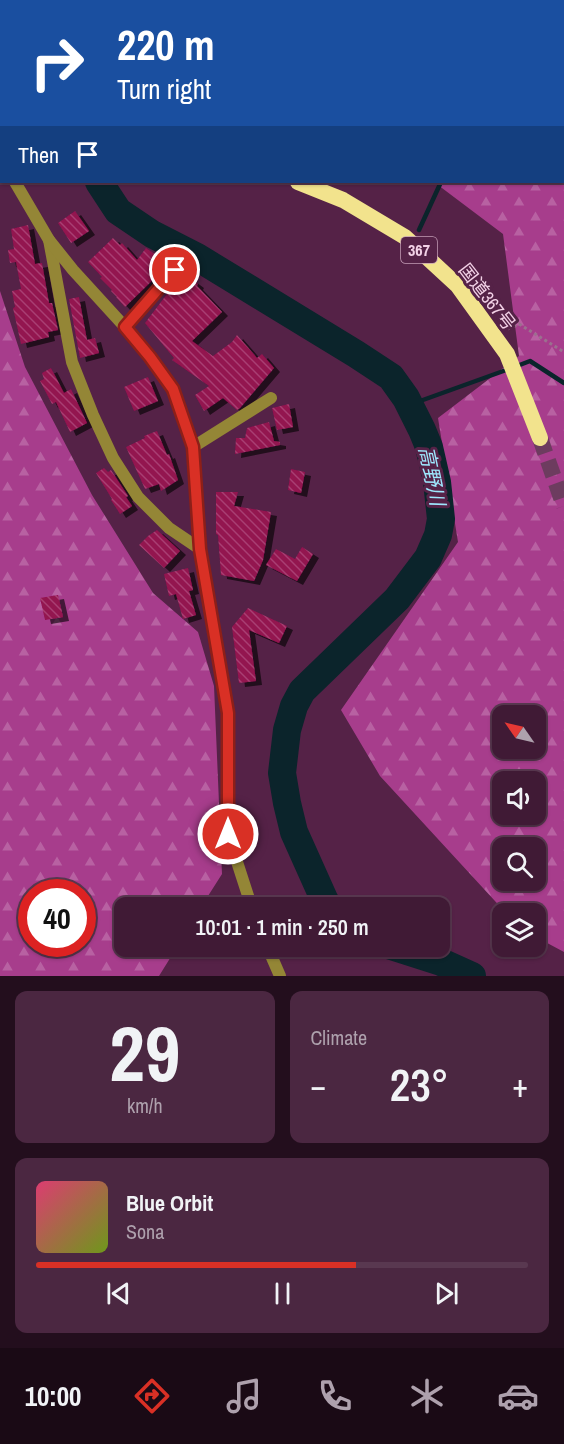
<!DOCTYPE html>
<meta charset="utf-8">
<style>
:root{--surface:#401a35;--page:#4b2741;--text:#f1f3f6;--muted:#aea1ad;--line:#593850;--accent:#d93025}
body{margin:0;font-family:"Archivo Narrow","Noto Sans JP",sans-serif;background:var(--page);color:var(--text);height:100vh;display:flex;flex-direction:column;font-size:22px;white-space:nowrap}
*{box-sizing:border-box;margin:0}
p{font-size:20px;color:var(--muted)}
.icon{flex:none;width:33px;height:33px;fill:none;stroke:currentColor;stroke-width:2;stroke-linecap:round;stroke-linejoin:round}
.map{position:relative;height:976px;overflow:hidden}
.sheet{display:flex;flex-direction:column;gap:15px;padding:15px;background:#230e1d;flex:1}
.sheet>*{flex:none}
.hud{position:absolute;left:0px;top:0px;width:564px;height:183px;box-shadow:0 2px 4px #0004,0 0 0 2px var(--line);background:#1a4fa0;color:#fff;overflow:hidden}
.needle{width:39px;rotate:304deg}
.buttons{position:absolute;left:492px;top:705px;display:grid;gap:12px}
.buttons a{display:grid;place-items:center;width:54px;height:54px;border-radius:12px;background:var(--surface);box-shadow:0 2px 4px #0004,0 0 0 2px var(--line);font-size:30px}
.speed{position:absolute;left:18px;top:879px;display:flex;gap:12px;font-size:30px;font-weight:700;text-align:center}
.speed>*{display:grid;place-content:center;width:78px;height:78px;border-radius:50%;background:var(--surface);box-shadow:0 2px 4px #0004,0 0 0 2px var(--line);line-height:1}
.speed .limit{border:9px solid #d22;background:#fff;color:#111}
.pin{position:absolute;display:grid;place-items:center;width:51px;height:51px;color:#fff;margin:-26px;border:3px solid #fff;border-radius:50%;box-shadow:0 2px 6px #0007}
.me{position:absolute;width:66px;margin:-33px;rotate:0deg;stroke-linejoin:round;filter:drop-shadow(0 0 4px #0008)}
.turn{display:flex;align-items:center;gap:21px;height:126px;padding:0 18px;font-size:27px}
.turn .icon{width:78px;height:78px;stroke-width:2.5}
.turn b{display:block;font-size:42px;line-height:51px}
.then{display:flex;align-items:center;height:57px;padding:0 18px;background:#0003;gap:12px;font-size:22px}
.big{font-size:45px;font-weight:600;line-height:1.1}
.sheet .widget{flex:1;display:flex;flex-direction:column;justify-content:center;gap:9px;min-width:0;padding:0 21px;border-radius:12px;background:var(--page)}
.sheet .dial{align-items:center;gap:0}
.dial b{font-size:78px;line-height:1}
.song{display:flex;align-items:center;gap:18px}
.cover{width:72px;height:72px;border-radius:9px;background:linear-gradient(135deg,hsl(340 70% 55%),hsl(80 70% 35%))}
.played{height:6px;border-radius:3px;background:linear-gradient(90deg,var(--accent) 65%,var(--line) 65%)}
.keys{display:flex;justify-content:space-around;direction:ltr}
.heat{display:flex;justify-content:space-between;align-items:center;font-size:33px;direction:ltr}
.sheet .tiles{flex:1;display:grid;gap:15px;grid-template-columns:1fr 1fr}
.widget:last-child{grid-column:span 2}
.trip{position:absolute;left:114px;top:897px;width:336px;height:60px;border-radius:12px;background:var(--surface);box-shadow:0 2px 4px #0004,0 0 0 2px var(--line);font-weight:600;line-height:60px;text-align:center}
.menu{display:flex;height:96px;justify-content:space-around;align-items:center;background:#1a0a15;color:var(--muted)}
.menu .icon{width:42px;height:42px}
.menu .active{color:var(--accent)}
.menu b{font-size:27px;color:var(--text)}
.map>svg:first-child{display:block}
.forest{fill:url(#forest-firs);fill-rule:evenodd}
.lines{fill:none;stroke-linecap:round;stroke-linejoin:round}
.stream{stroke:#0b242b;stroke-width:4.5}
.river{stroke:#0b242b;stroke-width:28}
.building{fill:url(#building-back-hatch);filter:url(#shadow)}
.trunk-tunnel{stroke:#6d3c5f;stroke-width:16;stroke-dasharray:16 8;stroke-linecap:butt}
.path{stroke:#9b708e;stroke-width:3;stroke-dasharray:3 3;stroke-linecap:butt}
.minor{stroke:#948636;stroke-width:12}
.tertiary{stroke:#948636;stroke-width:12}
.trunk{stroke:#f2e38d;stroke-width:16}
.route-casing{stroke:#8d1f18;stroke-width:15}
.route{stroke:#d93025;stroke-width:10}
.labels{text-anchor:middle;stroke-width:6;stroke-linejoin:round;paint-order:stroke}
.shield{fill:#552247;stroke:#c49db7;stroke-width:1.5}
.shield-label{font-size:16px;font-weight:bold;fill:#f3d2e7}
.street-label{font-size:18px;fill:#f3d2e7;stroke:#552247}
.water-label{font-size:20px;font-style:italic;fill:#9ee7fd;stroke:#552247}
</style>
<div class="map">
<svg width="564" height="976" viewBox="0 0 564 976">
<defs>
<pattern id="forest-firs" width="22" height="20" patternUnits="userSpaceOnUse" patternTransform="scale(1.5)"><rect width="22" height="20" fill="#a73d8c"/><path d="M5 1l3.5 6h-7zM16 11l3.5 6h-7z" fill="#b861a2"/></pattern>
<pattern id="building-back-hatch" width="6" height="6" patternUnits="userSpaceOnUse" patternTransform="scale(1.5)"><rect width="6" height="6" fill="#931250"/><path d="M-1 5l2 2M0 0l6 6M5-1l2 2" fill="none" stroke="#a83f72"/></pattern>
<filter id="shadow"><feDropShadow dx="6" dy="4" stdDeviation="0" flood-color="#0009"/></filter>
</defs>
<rect width="100%" height="100%" fill="#552247"/>
<!-- forest -->
<path class="forest" d="M297,0H564V952L536,937V914L506,913L380,776L341,710L458,542L438,418L519,356L503,234L434,182H562V2H299ZM502,716H536V748H502ZM502,782H536V814H502ZM502,848H536V880H502Z
M0,291L25,367L92,495L153,593L198,632L214,686L222,874L201,907L124,908V946L177,947L159,976H0ZM32,892H82V944H32Z"/>
<g class="lines">
<!-- stream -->
<path class="stream" d="M562,23L564,22
M419,230L441,182
M517,366L530,361L564,383
M409,405L509,369"/>
<!-- river -->
<path class="river" d="M79,2L80,0
M99,182L118,211L152,234L197,257L356,354L391,377L406,398L422,430L429,447L437,482L441,519L438,535L428,558L397,599L302,691L294,706L287,730L282,773L287,803L294,832L324,899L329,908
M391,946L441,962L472,976"/>
</g>
<!-- building -->
<path class="building" d="M75,211L89,231L71,243L58,223Z
M28,225L35,264L42,263L49,303H52L58,330L48,332L49,337L21,344L13,308L15,307L12,291L21,289L16,262L10,263L8,250L14,249L11,229Z
M113,238L120,245L122,243L137,260L146,248L169,264L125,307L116,297H117L111,291L112,290L100,278L102,277L88,262Z
M183,273L198,284L197,286L222,312L192,341L213,356L232,342L237,335L257,358L262,354L274,368L240,408L237,410L223,398L204,411L195,395L209,386L172,360L174,358L145,323Z
M79,297L87,340L95,338L99,353L80,358L69,299Z
M51,368L64,393L71,389L87,423L70,432L56,402L52,404L40,381L44,379L42,373Z
M148,377L158,401L134,411L124,387Z
M289,404L293,427L277,430L272,408Z
M269,422L274,441L280,442V445L235,454L236,438H245L247,428Z
M157,431L167,455L169,454L178,480L161,491L159,484L145,489L126,447L145,438L144,436Z
M104,468L108,472L111,470L128,496L126,497L132,506L120,514L111,500L112,499L96,473Z
M291,469L305,472L301,493L288,490Z
M216,492H238L234,506L271,512L263,560L254,581L221,575L218,535L216,534Z
M157,530L180,551L164,568L139,545L148,536Z
M302,547L313,554L297,581L266,565L276,549L295,559Z
M188,568L193,590L189,591L196,615L183,619L176,594L169,596L164,574Z
M58,595L63,617L45,620L40,598Z
M248,608L287,626L279,643L249,630L256,681L239,683L232,627Z"/>
<g class="lines">
<!-- trunk-tunnel -->
<path class="trunk-tunnel" d="M540,438L564,506"/>
<!-- path -->
<path class="path" d="M508,329L519,324L564,352"/>
<!-- minor -->
<path class="minor" d="M49,240L72,362L93,415L113,458L138,497L169,528L200,549
M125,327L175,270
M193,447L271,398"/>
<!-- tertiary -->
<path class="tertiary" d="M0,143L2,147
M15,182L49,240L73,270L125,327L150,357L173,389L193,447L200,549L228,713V834L252,908
M267,946L280,976"/>
<!-- trunk -->
<path class="trunk" d="M0,107H2
M298,182L343,200L405,237L458,286L507,354L540,438"/>
</g>
<g class="lines">
<!-- route casing -->
<g class="route-casing">
<path id="route" d="M175,270L125,327L150,357L173,389L193,447L200,549L228,713V834"/>
</g>
<!-- route -->
<use href="#route" class="route"/>
</g>
<g class="labels">
<!-- shield labels -->
<rect class="shield" x="401" y="237" width="36" height="26" rx="4.5"/>
<g class="shield-label">
<text x="419" y="256">367</text>
</g>
<!-- street labels -->
<g class="street-label">
<text transform="translate(487 297) rotate(52)" y="6">国道367号</text>
</g>
<!-- water labels -->
<g class="water-label">
<text transform="translate(432 476) rotate(78)" y="7">高野川</text>
</g>
</g>
</svg>
<div class="buttons">
<a><svg class="needle" viewBox="-14 -14 28 28"><path d="M0-13l5 13h-10z" fill="#e53935"/><path d="M0 13l5-13h-10z" fill="#aea1ad"/></svg></a>
<a><svg class="icon" aria-label="sound" viewBox="0 0 24 24"><path d="M4 9h4l5-4v14l-5-4H4zM17 9q2 3 0 6"/></svg></a>
<a><svg class="icon" aria-label="search" viewBox="0 0 24 24"><circle cx="10" cy="10" r="6"/><path d="M15 15l6 6"/></svg></a>
<a><svg class="icon" aria-label="layers" viewBox="0 0 24 24"><path d="M12 4l9 5-9 5-9-5zM3 14l9 5 9-5"/></svg></a>
</div>
<div class="speed"><div class="limit">40</div></div>
<div class="pin" style="left:175px;top:270px;background:#d93025"><svg class="icon" aria-label="arrive" viewBox="0 0 24 24"><path d="M6 21V4h12l-3 4 3 4H6"/></svg></div>
<svg class="me" style="left:228px;top:834px" viewBox="-20 -20 40 40"><circle r="17" fill="#d93025" stroke="#fff" stroke-width="3"/><path d="M0-11L8 9 0 5-8 9z" fill="#fff"/></svg>
<div class="trip">10:01 · 1 min · 250 m</div>
<div class="hud">
<div class="turn"><svg class="icon" aria-label="right" viewBox="0 0 24 24"><path d="M7 20v-9h11M14 6l5 5-5 5"/></svg><div><b>220 m</b>Turn right</div></div>
<div class="then">Then<svg class="icon" aria-label="arrive" viewBox="0 0 24 24"><path d="M6 21V4h12l-3 4 3 4H6"/></svg></div>
</div>
</div>
<section class="sheet">
<div class="tiles">
<div class="widget dial"><b>29</b><p>km/h</p></div>
<div class="widget"><p>Climate</p>
<div class="heat"><a>−</a><b class="big">23°</b><a>+</a></div>
</div>
<div class="widget">
<div class="song"><i class="cover"></i><div><b>Blue Orbit</b><p>Sona</p></div></div>
<div class="played"></div>
<div class="keys"><svg class="icon" aria-label="previous" viewBox="0 0 24 24"><path d="M18 5L8 12l10 7zM5 5v14"/></svg><svg class="icon" aria-label="pause" viewBox="0 0 24 24"><path d="M8 5v14M16 5v14"/></svg><svg class="icon" aria-label="next" viewBox="0 0 24 24"><path d="M6 5l10 7-10 7zM19 5v14"/></svg></div>
</div>
</div>
</section>
<nav class="menu">
<b>10:00</b>
<svg class="icon active" aria-label="directions" viewBox="0 0 24 24"><path d="M12 3l9 9-9 9-9-9zM9 14v-3h6M13 9l2 2-2 2"/></svg>
<svg class="icon" aria-label="music" viewBox="0 0 24 24"><path d="M9 18V5l10-2v13"/><circle cx="6" cy="18" r="3"/><circle cx="16" cy="16" r="3"/></svg>
<svg class="icon" aria-label="phone" viewBox="0 0 24 24"><path d="M5 4h4l2 5-3 2q2 4 5 5l2-3 5 2v4C11 20 4 13 5 4z"/></svg>
<svg class="icon" aria-label="climate" viewBox="0 0 24 24"><path d="M12 3v18M4 7l16 10M4 17L20 7"/></svg>
<svg class="icon" aria-label="car" viewBox="0 0 24 24"><path d="M5 17H2v-5l4-1 3-4h7l3 4 3 1v5h-3M9 17h6M6 11h13"/><circle cx="7" cy="17" r="2"/><circle cx="17" cy="17" r="2"/></svg>
</nav>
